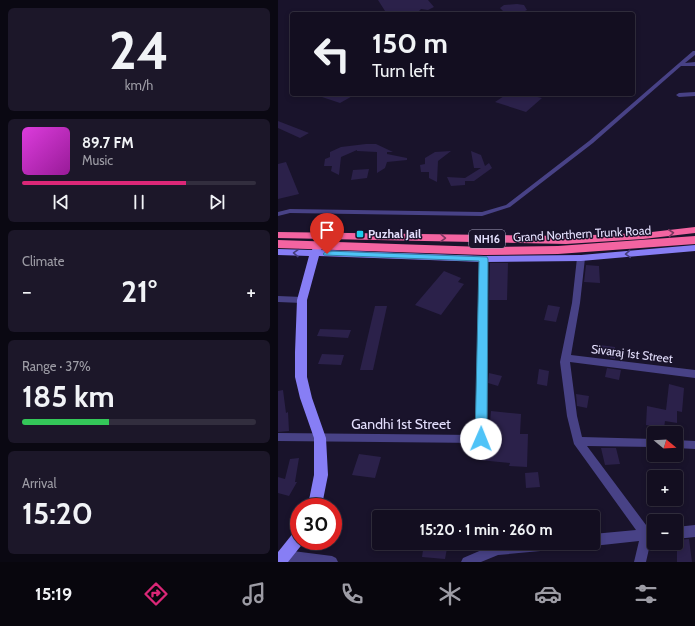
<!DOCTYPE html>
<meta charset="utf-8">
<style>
:root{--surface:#130e20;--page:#1c1729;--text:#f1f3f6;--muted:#9d9ca5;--line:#322e3e;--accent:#db2777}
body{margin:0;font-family:Cabin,sans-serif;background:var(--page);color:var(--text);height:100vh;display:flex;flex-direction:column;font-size:15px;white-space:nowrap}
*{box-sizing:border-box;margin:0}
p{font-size:13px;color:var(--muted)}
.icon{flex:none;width:22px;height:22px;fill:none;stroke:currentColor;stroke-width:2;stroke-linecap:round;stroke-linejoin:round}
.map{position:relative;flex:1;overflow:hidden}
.panel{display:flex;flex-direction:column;gap:8px;padding:8px;background:#0a0812;width:278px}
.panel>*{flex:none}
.guide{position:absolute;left:12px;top:12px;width:345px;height:84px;border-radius:4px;box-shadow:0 2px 6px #0003,0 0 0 1px var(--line);background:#130e20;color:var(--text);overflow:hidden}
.needle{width:26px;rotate:108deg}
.buttons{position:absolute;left:369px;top:426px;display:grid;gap:8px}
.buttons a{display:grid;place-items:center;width:36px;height:36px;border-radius:4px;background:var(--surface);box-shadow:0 2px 6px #0003,0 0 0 1px var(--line);font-size:20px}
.speed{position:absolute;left:12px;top:498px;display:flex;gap:8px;font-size:20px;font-weight:700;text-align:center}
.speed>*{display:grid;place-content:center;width:52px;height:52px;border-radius:50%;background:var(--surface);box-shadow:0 2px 6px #0003,0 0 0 1px var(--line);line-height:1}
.speed .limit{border:6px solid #d22;background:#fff;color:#111}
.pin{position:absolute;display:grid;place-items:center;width:34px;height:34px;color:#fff;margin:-41px -17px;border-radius:50% 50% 50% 0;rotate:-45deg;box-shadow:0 0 4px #0007}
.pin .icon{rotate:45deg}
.me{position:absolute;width:44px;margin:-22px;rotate:1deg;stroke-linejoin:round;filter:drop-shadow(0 0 3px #0008)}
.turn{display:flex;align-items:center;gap:14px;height:84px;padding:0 16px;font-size:18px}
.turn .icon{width:52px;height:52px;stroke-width:2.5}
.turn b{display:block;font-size:28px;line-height:34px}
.big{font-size:30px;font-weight:700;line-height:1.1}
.panel .widget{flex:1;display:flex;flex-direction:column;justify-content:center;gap:6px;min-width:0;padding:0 14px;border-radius:6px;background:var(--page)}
.panel .dial{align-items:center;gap:0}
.dial b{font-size:52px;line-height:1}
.song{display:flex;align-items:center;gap:12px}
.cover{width:48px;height:48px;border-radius:6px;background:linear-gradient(135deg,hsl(300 70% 55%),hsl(300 70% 35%))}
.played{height:4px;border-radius:2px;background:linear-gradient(90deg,var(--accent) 70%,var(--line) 70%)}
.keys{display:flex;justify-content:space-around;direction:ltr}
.heat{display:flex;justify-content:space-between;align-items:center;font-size:22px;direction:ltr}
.charge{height:6px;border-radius:3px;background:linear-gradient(90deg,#34c759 37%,var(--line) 0)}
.trip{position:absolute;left:94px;top:510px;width:228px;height:40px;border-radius:4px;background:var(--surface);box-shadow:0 2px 6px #0003,0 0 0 1px var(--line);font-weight:700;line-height:40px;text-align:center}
.menu{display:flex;height:64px;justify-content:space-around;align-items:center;background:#08060d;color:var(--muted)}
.menu .icon{width:28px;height:28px}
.menu .on{color:var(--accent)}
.menu b{font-size:18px;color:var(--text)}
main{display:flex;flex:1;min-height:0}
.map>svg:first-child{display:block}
.building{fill:#2b214a}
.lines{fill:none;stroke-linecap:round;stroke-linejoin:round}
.street{fill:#484286;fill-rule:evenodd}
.secondary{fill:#877ef5;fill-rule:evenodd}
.highway{fill:#f364a1;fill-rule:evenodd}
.oneway{stroke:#7b3760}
.oneway2{stroke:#453e7c}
.route{fill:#4fc3f7;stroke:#337fa1}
.poi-dot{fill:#1bceed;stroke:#19132b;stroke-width:1.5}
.labels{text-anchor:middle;stroke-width:3;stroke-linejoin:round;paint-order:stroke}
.shield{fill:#19132b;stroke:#a7a2be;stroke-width:1}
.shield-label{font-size:11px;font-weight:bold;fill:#e4dffd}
.poi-label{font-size:12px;font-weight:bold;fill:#e4dffd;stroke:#19132b;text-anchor:start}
.street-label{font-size:12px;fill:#e4dffd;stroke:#19132b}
.near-street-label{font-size:14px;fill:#e4dffd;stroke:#19132b}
</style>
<main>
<section class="panel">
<div class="widget dial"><b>24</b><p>km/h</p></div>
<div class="widget">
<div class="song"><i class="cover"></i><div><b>89.7 FM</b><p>Music</p></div></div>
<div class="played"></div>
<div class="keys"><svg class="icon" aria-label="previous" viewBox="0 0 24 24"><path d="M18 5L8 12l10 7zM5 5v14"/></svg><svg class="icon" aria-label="pause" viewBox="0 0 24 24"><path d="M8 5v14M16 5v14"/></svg><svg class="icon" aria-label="next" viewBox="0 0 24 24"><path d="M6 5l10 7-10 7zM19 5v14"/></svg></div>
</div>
<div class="widget"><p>Climate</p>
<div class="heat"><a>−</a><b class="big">21°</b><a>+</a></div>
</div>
<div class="widget"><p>Range · 37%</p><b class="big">185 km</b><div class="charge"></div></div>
<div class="widget"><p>Arrival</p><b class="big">15:20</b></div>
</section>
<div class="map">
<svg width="417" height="562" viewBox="0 0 417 562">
<rect width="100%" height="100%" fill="#19132b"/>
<!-- building -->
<path class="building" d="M100,0H150L156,7L150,10L143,9L141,11L129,13L124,11L119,13L107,11Z
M239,4L246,5L249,10L245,12L231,13L226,12L222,8L226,5Z
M39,94H78L62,103L38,95Z
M229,94H247L264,98L248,112L217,102Z
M0,121L31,133L22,138L0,128Z
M88,144H98L115,152H109V154L129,158V160L109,162L107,168L99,173V152L79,151V150L63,157L61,175L53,171L54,166H46L47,159L52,157V152L63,147Z
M173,151L160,161L159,182L151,178V172H143L142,165L147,164V158L157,152Z
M193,151L203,155L207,166L211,163L214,168L196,181H187V185L173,186L169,177L187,178L203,168H196Z
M8,162L21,194L0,199V164Z
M91,169L89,178L73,180L75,170Z
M212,263H230L229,300H211Z
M308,265L321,266L322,283L306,282Z
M166,271L183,278L180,282L186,284L163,315L137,305Z
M270,305L282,307L278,322L266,320Z
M97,306H109L95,370H82Z
M42,329L73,330L70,338L39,336Z
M322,345L337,347V359L332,358L333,356L322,355Z
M44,354L66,355L63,365L40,364Z
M329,368L343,370L341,380L327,377Z
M261,369L271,371L269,386L259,384Z
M211,373L224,376L220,386L210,383Z
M391,384L406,388L404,412L399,411V423L387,421L386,428L368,425L369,406L388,410Z
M5,390L8,413L10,412L11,431L0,432V391Z
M298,394L311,396L309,408L299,406Z
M213,411L243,414L242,434H250L249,467L231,466L232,463L201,460L202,444L210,442Z
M323,448H338L342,464L327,465Z
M81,454L103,457L97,478L74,475Z
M21,458L17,482H19L11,496L0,493V477L7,479L12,459Z
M260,472L262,487L248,488L247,473Z
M411,539L414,562H399V540Z
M146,543H170L167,559L144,557Z"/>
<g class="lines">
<!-- street -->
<path class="street" d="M415,51H417V55L407,63L417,62V66H403L315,143L232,207L204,216L12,213L0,216V212L12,209L204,212L228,205L311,141Z
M417,92V96L401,97L398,95L401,93Z
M303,255L307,258L302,303L293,355L417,370V378L292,362L299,416L304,437L376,439V447L309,446L371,529L376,528V540H373L368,562H356L361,541L315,546L311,543H315V534L358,530L296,444L289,416L282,362L294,303L299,258Z
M206,256L210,259L208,439L207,442L203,443L0,441V433L198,435L202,259Z
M0,296L24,297L28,300L24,303L0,302Z
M398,440L417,441V449L398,448Z
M417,525V537L398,539V527Z
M220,543H290L288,547L284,549L220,555L203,562H183L185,558Z
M7,550L54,556L58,558L60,562H7L3,560L1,556L3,552Z"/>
<!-- secondary -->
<path class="secondary" d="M43,233L48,236L43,250L206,256L303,255L417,245V251L303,261L206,262L41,256L29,300V377L34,398L48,438L50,475L45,500L42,507H28L31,500L36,475V438L22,398L17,377V352L19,300L31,256L0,255V249L34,250L38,236Z
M21,530V541L26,542L10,562H0V552L16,532Z"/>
<!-- highway -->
<path class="highway" d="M417,227V233L365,239L288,244L0,238V232L288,236L365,233Z
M417,236V244L280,254L206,255L0,248V240L206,247L280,246Z"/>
</g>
<!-- one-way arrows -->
<defs><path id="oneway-chevron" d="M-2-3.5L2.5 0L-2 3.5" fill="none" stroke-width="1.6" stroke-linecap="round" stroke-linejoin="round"/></defs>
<g class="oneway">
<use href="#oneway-chevron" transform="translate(393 233) rotate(-6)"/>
<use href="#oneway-chevron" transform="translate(165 238) rotate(1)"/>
</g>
<g class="oneway2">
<use href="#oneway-chevron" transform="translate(18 253) rotate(-178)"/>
<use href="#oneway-chevron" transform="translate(350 254) rotate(176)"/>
</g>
<!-- route -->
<path class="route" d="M49,251L209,257L210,259L209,439L207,443L203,444L199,443L197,439L201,261L46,255L45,254Z"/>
<!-- markers -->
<rect class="poi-dot" x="78" y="230" width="8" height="8" rx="2"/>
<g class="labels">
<!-- shield labels -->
<rect class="shield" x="191" y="230" width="36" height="18" rx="3"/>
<g class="shield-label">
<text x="209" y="243">NH16</text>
</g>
<!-- poi labels -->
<g class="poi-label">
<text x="90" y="238">Puzhal Jail</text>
</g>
<!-- street labels -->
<g class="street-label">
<text transform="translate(304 234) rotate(-3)" y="4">Grand Northern Trunk Road</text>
<text transform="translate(354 354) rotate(7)" y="4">Sivaraj 1st Street</text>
</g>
<!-- near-street labels -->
<g class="near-street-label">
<text x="123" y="429">Gandhi 1st Street</text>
</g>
</g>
</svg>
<div class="buttons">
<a><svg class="needle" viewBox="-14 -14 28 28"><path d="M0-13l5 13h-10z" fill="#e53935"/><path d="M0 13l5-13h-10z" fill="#9d9ca5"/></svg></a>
<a>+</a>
<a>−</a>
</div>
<div class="speed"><div class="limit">30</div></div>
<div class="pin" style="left:49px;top:254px;background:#d93025"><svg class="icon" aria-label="arrive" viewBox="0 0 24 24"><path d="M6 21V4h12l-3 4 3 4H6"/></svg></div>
<svg class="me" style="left:203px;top:439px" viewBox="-20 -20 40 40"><circle r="19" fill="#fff"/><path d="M0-13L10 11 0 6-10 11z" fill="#4fc3f7"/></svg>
<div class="trip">15:20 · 1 min · 260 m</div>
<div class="guide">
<div class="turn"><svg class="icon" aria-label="left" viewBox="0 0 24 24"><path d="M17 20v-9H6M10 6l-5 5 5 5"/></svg><div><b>150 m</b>Turn left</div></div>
</div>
</div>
</main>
<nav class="menu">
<b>15:19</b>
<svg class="icon on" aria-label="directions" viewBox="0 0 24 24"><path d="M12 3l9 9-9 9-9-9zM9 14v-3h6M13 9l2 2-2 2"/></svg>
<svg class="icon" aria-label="music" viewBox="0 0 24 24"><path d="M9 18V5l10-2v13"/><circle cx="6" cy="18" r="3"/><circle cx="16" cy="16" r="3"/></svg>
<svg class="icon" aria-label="phone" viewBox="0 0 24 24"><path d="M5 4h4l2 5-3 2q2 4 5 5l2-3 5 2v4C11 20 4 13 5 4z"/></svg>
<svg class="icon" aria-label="climate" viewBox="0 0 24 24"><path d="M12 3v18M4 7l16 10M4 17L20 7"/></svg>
<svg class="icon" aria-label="car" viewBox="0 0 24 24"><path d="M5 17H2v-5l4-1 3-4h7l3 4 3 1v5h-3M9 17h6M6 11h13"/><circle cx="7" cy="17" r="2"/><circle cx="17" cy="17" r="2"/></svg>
<svg class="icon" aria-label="filters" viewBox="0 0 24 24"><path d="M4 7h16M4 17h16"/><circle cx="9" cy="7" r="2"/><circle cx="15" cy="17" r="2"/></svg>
</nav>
